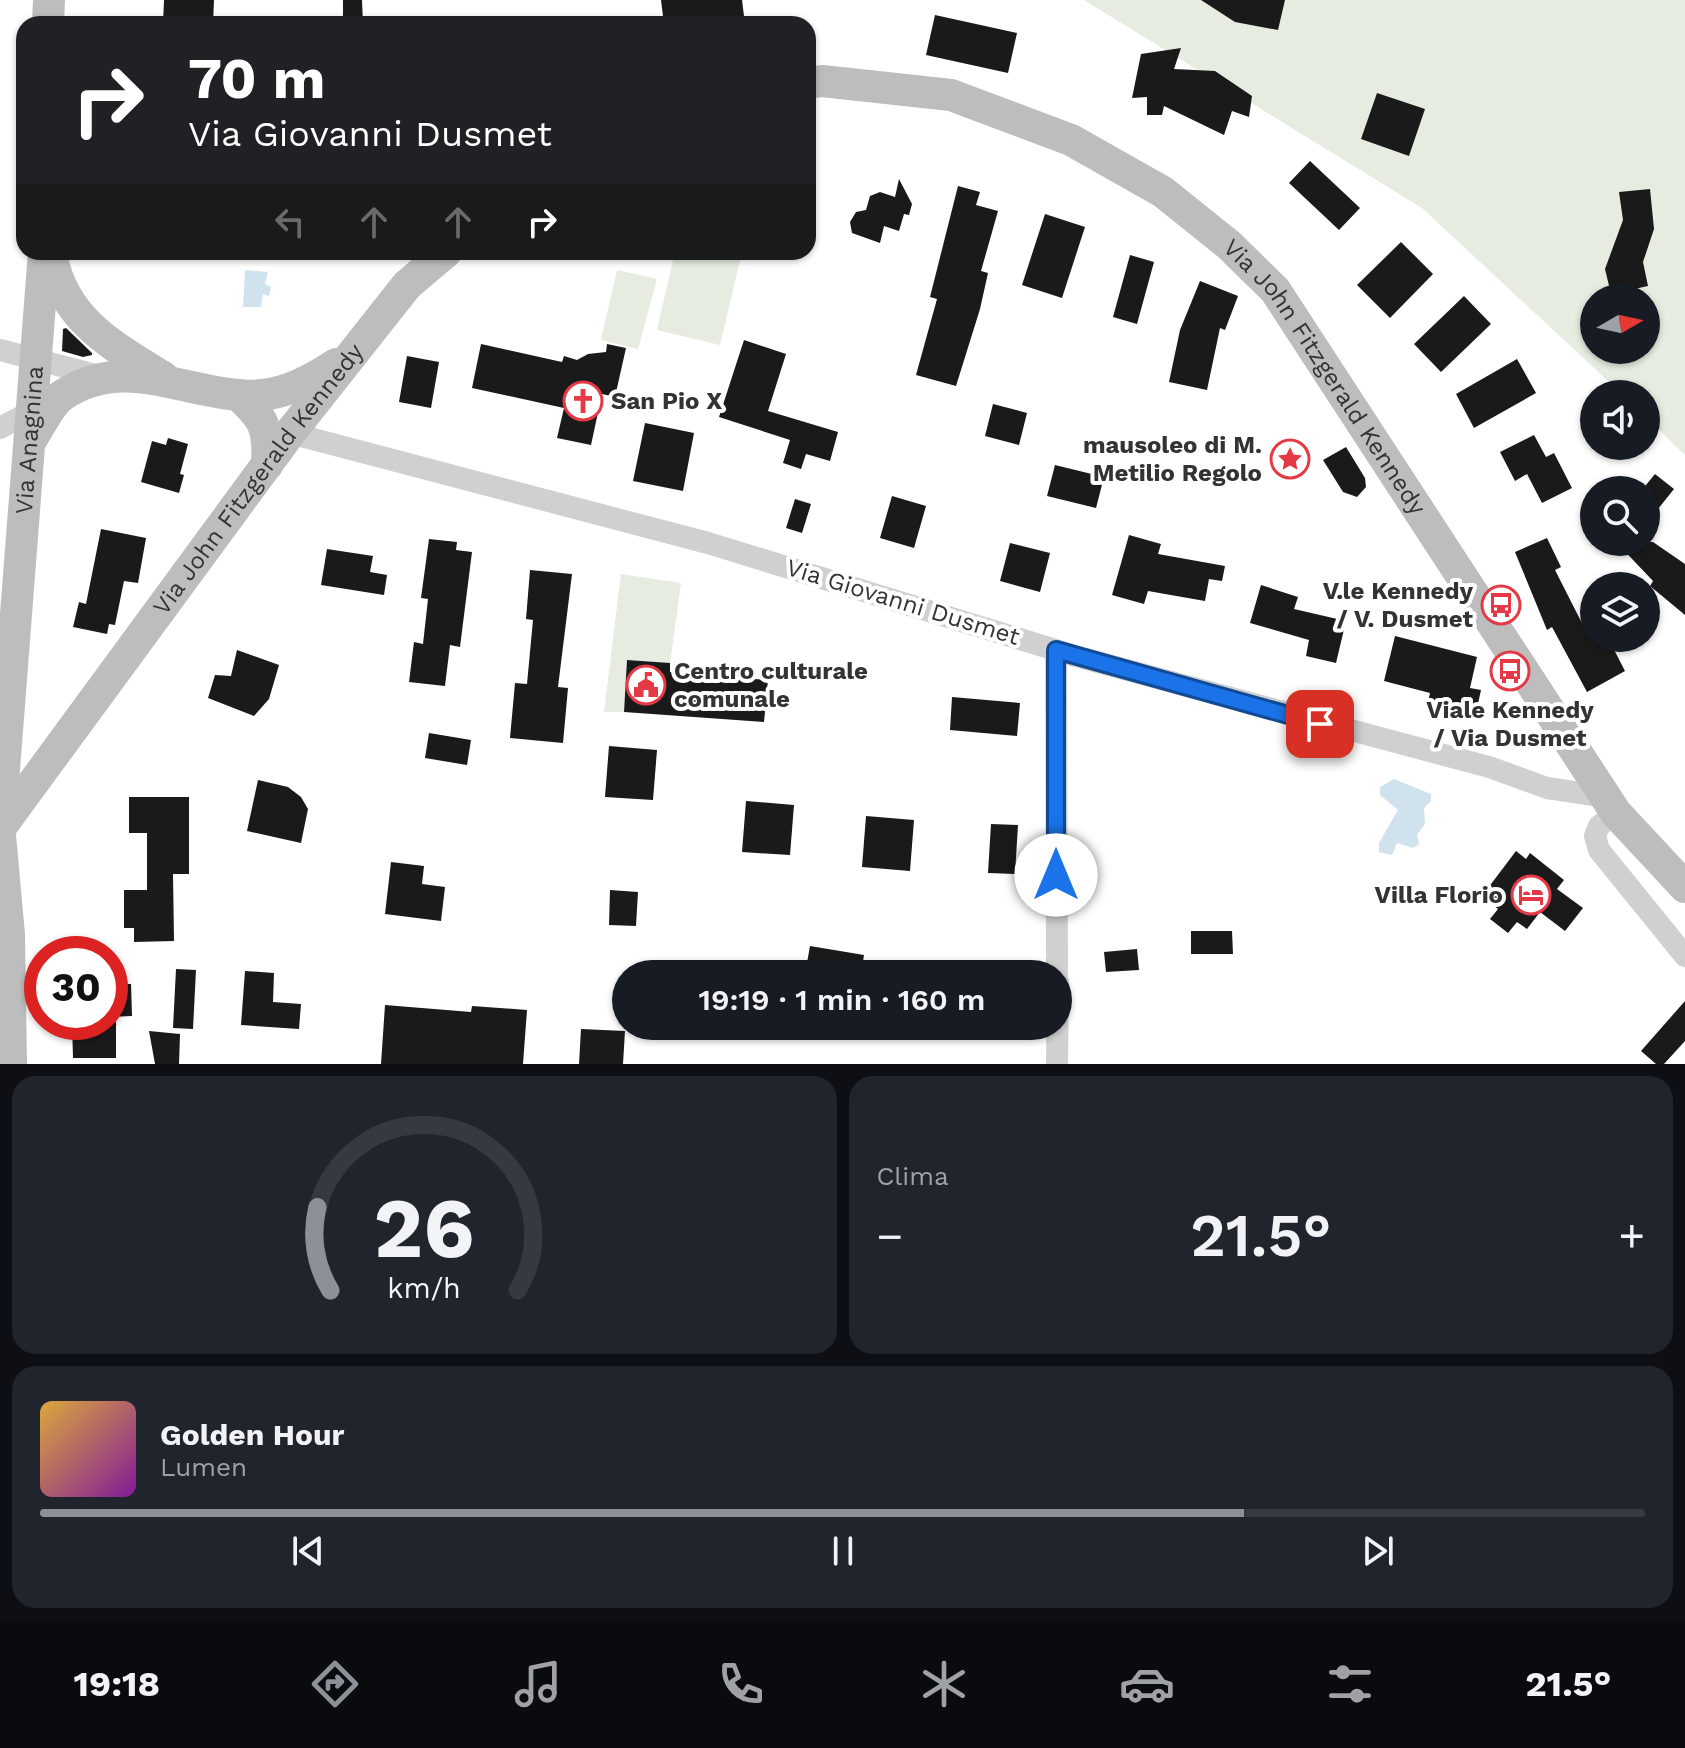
<!DOCTYPE html>
<html lang="it">
<meta charset="utf-8">
<style>
:root{--surface:#171b24;--page:#20242c;--text:#f1f3f6;--muted:#9ea1a6;--line:#363941;--accent:#8c9099}
body{margin:0;font-family:"Work Sans",sans-serif;background:var(--page);color:var(--text);height:100vh;display:flex;flex-direction:column;font-size:30px;white-space:nowrap}
*{box-sizing:border-box;margin:0}
p{font-size:26px;color:var(--muted)}
.icon{flex:none;width:44px;height:44px;fill:none;stroke:currentColor;stroke-width:2;stroke-linecap:round;stroke-linejoin:round}
.map{position:relative;height:1064px;overflow:hidden}
.sheet{display:flex;flex-direction:column;gap:12px;padding:12px;background:#0d0f14;flex:1}
.sheet>*{flex:none}
.top-card{position:absolute;left:16px;top:16px;width:800px;height:244px;border-radius:24px;box-shadow:0 2px 6px #0004;background:#202124;color:#fff;overflow:hidden}
.needle{width:52px;rotate:81deg}
.fabs{position:absolute;left:1580px;top:284px;display:grid;gap:16px}
.fabs a{display:grid;place-items:center;width:80px;height:80px;border-radius:50%;background:var(--surface);box-shadow:0 2px 6px #0004;font-size:40px}
.speed{position:absolute;left:24px;top:936px;display:flex;gap:16px;font-size:40px;font-weight:700;text-align:center}
.speed>*{display:grid;place-content:center;width:104px;height:104px;border-radius:50%;background:var(--surface);box-shadow:0 2px 6px #0004;line-height:1}
.speed .limit{border:12px solid #d22;background:#fff;color:#111}
.pin{position:absolute;display:grid;place-items:center;width:68px;height:68px;color:#fff;margin:-34px;border-radius:16px;box-shadow:0 4px 12px #0006}
.me{position:absolute;width:88px;margin:-44px;rotate:0deg;stroke-linejoin:round;filter:drop-shadow(0 0 6px #0008)}
.turn{display:flex;align-items:center;gap:28px;height:168px;padding:0 40px;font-size:36px}
.turn .icon{width:104px;height:104px;stroke-width:2.5}
.turn b{display:block;font-size:56px;line-height:68px}
.lanes{display:flex;align-items:center;height:76px;padding:0 40px;background:#0003;justify-content:center;gap:40px;direction:ltr}
.lanes .off{opacity:.35}
.big{font-size:60px;font-weight:600;line-height:1.1}
.sheet .card{flex:1;display:flex;flex-direction:column;justify-content:center;gap:12px;min-width:0;padding:0 28px;border-radius:24px;background:var(--page)}
.sheet .dial{align-items:center;gap:0}
.dial svg{height:208px;overflow:visible;fill:none;stroke:var(--line);stroke-width:7;stroke-linecap:round;text-anchor:middle}
.dial text{fill:var(--text);stroke:none}
.song{display:flex;align-items:center;gap:24px}
.cover{width:96px;height:96px;border-radius:12px;background:linear-gradient(135deg,hsl(40 70% 55%),hsl(290 70% 35%))}
.played{height:8px;border-radius:4px;background:linear-gradient(90deg,var(--accent) 75%,var(--line) 75%)}
.keys{display:flex;justify-content:space-around;direction:ltr}
.heat{display:flex;justify-content:space-between;align-items:center;font-size:44px;direction:ltr}
.sheet .tiles{flex:1;display:grid;gap:12px;grid-template-columns:1fr 1fr}
.card:last-child{grid-column:span 2}
.trip{position:absolute;left:612px;top:960px;width:460px;height:80px;border-radius:40px;background:var(--surface);box-shadow:0 2px 6px #0004;font-weight:600;line-height:80px;text-align:center}
.dock{display:flex;height:128px;justify-content:space-around;align-items:center;background:#090b0e;color:var(--muted)}
.dock .icon{width:56px;height:56px}
.dock .selected{color:var(--accent)}
.dock b{font-size:36px;color:var(--text)}
.map>svg:first-child{display:block}
.green{fill:#e6ecdf;fill-rule:evenodd}
.water{fill:#cfe2ee}
.building{fill:#1a1a1a}
.lines{fill:none;stroke-linecap:round;stroke-linejoin:round}
.minor{stroke:#d0d0d0;stroke-width:22}
.secondary{stroke:#bdbdbd;stroke-width:32}
.route-casing{stroke:#114b97;stroke-width:20}
.route{stroke:#1a73e8;stroke-width:14}
.labels{text-anchor:middle;stroke-width:8;stroke-linejoin:round;paint-order:stroke}
.street-label{font-size:24px;fill:#333;stroke:#fff}
.poi-label{font-size:24px;font-weight:bold;fill:#333;stroke:#fff;text-anchor:end}
</style>
<div class="map">
<svg width="1685" height="1064" viewBox="0 0 1685 1064">
<rect width="100%" height="100%" fill="#fff"/>
<!-- green -->
<path class="green" d="M1084,0H1685V455L1646,417V394H1622L1422,208ZM1594,298H1646V350H1594Z
M675,252H742L720,345L657,330Z
M617,270L657,279L638,349L601,340Z
M621,574L681,583L670,663L627,660L624,712H604Z"/>
<!-- water -->
<path class="water" d="M245,270L268,272L265,284L271,287L269,296L263,294L261,307H243Z
M1394,779L1431,794V801L1424,808L1425,824L1417,835L1419,844L1413,848L1397,843L1392,855L1379,852V843L1398,810L1380,795V787Z"/>
<!-- building -->
<path class="building" d="M164,0H214L213,24H163Z
M343,0H362L363,24H343Z
M661,0H742L745,24H664Z
M1201,0H1285L1278,30L1235,22Z
M935,15L1017,33L1008,73L926,55Z
M1181,48L1174,69L1215,71L1252,96L1249,117L1232,111L1224,135L1164,106L1162,115H1147V97L1132,98L1141,54Z
M1377,93L1425,109L1409,156L1361,139Z
M1310,161L1360,208L1339,230L1289,183Z
M899,179L912,204L909,215L904,214L899,231L884,226L880,243L852,233L850,222L856,212L866,210L870,196L880,192L895,197Z
M958,186L980,192L976,205L998,211L981,271L988,273L980,309L956,386L916,375L937,299L930,297Z
M1650,189L1654,229L1643,262L1648,286L1611,294L1605,269L1623,220L1619,192Z
M1045,214L1085,227L1062,298L1022,285Z
M1401,242L1433,274L1390,318L1357,285Z
M1130,255L1154,262L1137,324L1113,317Z
M1200,281L1238,296L1225,330L1220,328L1207,390L1169,382L1180,330Z
M1464,296L1491,324L1441,372L1414,344Z
M66,328L92,353V355L83,357L62,351L63,329Z
M744,340L786,354L768,411L838,432L830,461L806,454L801,469L783,463L790,440L719,417Z
M481,344L562,362L564,356L577,360L588,354L606,352L607,344L626,348L615,397L602,394L591,445L557,438L564,408L472,388Z
M407,356L439,362L431,408L399,402Z
M1517,359L1536,393L1474,428L1456,394Z
M993,404L1027,413L1019,445L985,436Z
M645,423L694,433L683,491L633,481Z
M1534,435L1546,457L1554,453L1572,488L1542,503L1527,474L1515,481L1500,452Z
M168,438L188,444L180,474L184,475L179,493L141,482L152,441L166,445Z
M1346,447L1365,478L1366,487L1357,497L1343,492L1323,460Z
M1055,465L1104,477L1096,508L1047,496Z
M1655,474L1674,489L1646,524V485Z
M892,496L926,506L914,548L880,538Z
M795,499L811,504L802,533L786,528Z
M101,529L146,538L138,583L124,581L115,625L109,624L107,634L73,627L79,602L86,604Z
M1129,535L1161,544L1158,554L1225,566L1222,581L1209,579L1205,601L1148,591L1144,604L1112,595Z
M1547,538L1561,567L1555,570L1588,635L1594,631V638H1608L1625,671L1587,692L1552,627L1547,630L1515,552Z
M429,539L457,542L456,550L472,552L460,647L450,645L445,686L409,682L414,642L423,644L428,599L421,598Z
M1616,542H1653L1685,564V615L1650,586L1653,581Z
M1010,543L1050,553L1040,592L1000,581Z
M327,549L373,556L370,572L387,575L384,595L321,585Z
M530,570L572,574L558,687L568,688L563,743L510,738L515,683L527,684L533,620L526,619Z
M1261,585L1298,597L1294,609L1346,621L1336,663L1306,656L1309,640L1250,623Z
M1395,636L1477,657L1470,688L1481,690L1476,713L1428,702L1430,693L1384,681Z
M237,650L279,665L269,699L254,716L208,698L215,675L231,676Z
M627,660L670,663V672L768,680L764,722L624,712Z
M952,697L1020,703L1017,736L950,730Z
M429,733L471,740L467,765L425,758Z
M609,746L657,750L653,800L605,797Z
M258,780L288,787L301,797L308,809L301,843L247,831Z
M129,797H189V874H173L174,941L134,942V928H124V890H147V833H129Z
M746,801L794,805L790,855L742,852Z
M866,816L914,820L910,871L862,867Z
M991,824L1018,825L1015,874L988,873Z
M1516,851L1526,859L1530,853L1564,880L1557,889L1583,908L1565,931L1540,912L1527,929L1517,922L1508,933L1490,919L1498,909L1482,896Z
M391,862L424,866L422,884L445,887L441,921L385,914Z
M610,890L638,892L636,926L609,925Z
M1191,931H1232L1233,954H1191Z
M810,946L864,955L861,974H805Z
M1137,949L1139,970L1106,972L1104,952Z
M176,969L196,970L193,1029L173,1028Z
M245,971L274,973L273,1002L301,1004L299,1029L241,1025Z
M110,984H131L132,1016L110,1017Z
M1685,1001V1041L1664,1064H1656L1641,1051Z
M385,1005L471,1012L472,1006L527,1010L523,1064H381Z
M72,1022H116V1058H73Z
M581,1029L625,1031L623,1064H579Z
M149,1031L180,1034L179,1064H155Z"/>
<g class="lines">
<!-- minor -->
<path class="minor" d="M0,350L103,377
M0,428L32,411
M290,433L708,543L1075,656L1489,767L1547,788L1607,797
M1056,650L1057,974
M1616,813L1599,826L1595,836L1599,850L1685,956
M1057,1064L1058,982"/>
<!-- secondary -->
<g class="secondary">
<path d="M48,24L49,0"/>
<path id="s1" d="M808,83L822,81L951,95L1071,140L1163,192L1229,245L1275,290L1616,813L1685,887"/>
<path d="M51,252C61,318 111,345 163,377"/>
<path d="M238,395C265,419 269,429 267,465"/>
<path d="M31,440C40,427 50,403 63,395C121,356 178,390 238,395C275,399 306,384 336,364"/>
<path id="s2" d="M0,821L44,252"/>
<path id="s3" d="M0,828L290,433L407,285L446,252"/>
<path d="M0,835L9,935L11,1064"/>
</g>
</g>
<g class="lines">
<!-- route casing -->
<g class="route-casing">
<path id="route" d="M1056,875V650L1320,724"/>
</g>
<!-- route -->
<use href="#route" class="route"/>
</g>
<!-- icons -->
<defs>
<g id="church-ring" transform="scale(2)"><circle r="9.5" fill="#fff" stroke="#e63946" stroke-width="1.5"/><path d="M-1.2-6h2.4v3.5h3.3v2.4h-3.3V6h-2.4V-.1h-3.3v-2.4h3.3Z" fill="#e63946"/></g>
<g id="sight-ring" transform="scale(2)"><circle r="9.5" fill="#fff" stroke="#e63946" stroke-width="1.5"/><path d="M0-6L1.8-2.2L6-1.7L2.9 1.2L3.7 5.4L0 3.3L-3.7 5.4L-2.9 1.2L-6-1.7L-1.8-2.2Z" fill="#e63946"/></g>
<g id="bus-ring" transform="scale(2)"><circle r="9.5" fill="#fff" stroke="#e63946" stroke-width="1.5"/><path d="M-5-6H5V4H4V6H2V4H-2V6H-4V4H-5ZM-3.5-4V0h7V-4ZM-3.5 1.2v1.5H-2V1.2ZM2 1.2v1.5H3.5V1.2Z" fill="#e63946"/></g>
<g id="civic-ring" transform="scale(2)"><circle r="9.5" fill="#fff" stroke="#e63946" stroke-width="1.5"/><path d="M-.6-6.5H3V-4.5H.6V-3L4-1V1h2V6H-6V1h2V-1L-.6-3ZM-1.2 2.5V6h2.4V2.5Z" fill="#e63946"/></g>
<g id="hotel-ring" transform="scale(2)"><circle r="9.5" fill="#fff" stroke="#e63946" stroke-width="1.5"/><path d="M-6-4.5h1.5V1H6V5H4.5V3h-9V5H-6ZM-4 0a1.8 1.8 0 1 1 3.6 0ZM.5 0V-2.5h3Q6-2.5 6 0Z" fill="#e63946"/></g>
</defs>
<g fill-rule="evenodd">
<use href="#church-ring" x="583" y="401"/>
<use href="#sight-ring" x="1290" y="459"/>
<use href="#bus-ring" x="1501" y="605"/>
<use href="#bus-ring" x="1510" y="671"/>
<use href="#civic-ring" x="646" y="685"/>
<use href="#hotel-ring" x="1531" y="895"/>
</g>
<g class="labels">
<!-- street labels -->
<g class="street-label">
<text dy="8" stroke="none"><textPath href="#s1" startOffset="626">Via John Fitzgerald Kennedy</textPath></text>
<text dy="8" stroke="none"><textPath href="#s2" startOffset="382">Via Anagnina</textPath></text>
<text dy="8" stroke="none"><textPath href="#s3" startOffset="434">Via John Fitzgerald Kennedy</textPath></text>
<text transform="translate(903 602) rotate(17)" y="8">Via Giovanni Dusmet</text>
</g>
<!-- poi labels -->
<g class="poi-label">
<text x="611" y="409" text-anchor="start">San Pio X</text>
<text x="1262" y="453">mausoleo di M.<tspan x="1262" dy="28">Metilio Regolo</tspan></text>
<text x="1473" y="599">V.le Kennedy<tspan x="1473" dy="28">/ V. Dusmet</tspan></text>
<text x="674" y="679" text-anchor="start">Centro culturale<tspan x="674" dy="28">comunale</tspan></text>
<text x="1510" y="718" text-anchor="middle">Viale Kennedy<tspan x="1510" dy="28">/ Via Dusmet</tspan></text>
<text x="1503" y="903">Villa Florio</text>
</g>
</g>
</svg>
<div class="fabs">
<a><svg class="needle" viewBox="-14 -14 28 28"><path d="M0-13l5 13h-10z" fill="#e53935"/><path d="M0 13l5-13h-10z" fill="#9ea1a6"/></svg></a>
<a><svg class="icon" aria-label="sound" viewBox="0 0 24 24"><path d="M4 9h4l5-4v14l-5-4H4zM17 9q2 3 0 6"/></svg></a>
<a><svg class="icon" aria-label="search" viewBox="0 0 24 24"><circle cx="10" cy="10" r="6"/><path d="M15 15l6 6"/></svg></a>
<a><svg class="icon" aria-label="layers" viewBox="0 0 24 24"><path d="M12 4l9 5-9 5-9-5zM3 14l9 5 9-5"/></svg></a>
</div>
<div class="speed"><div class="limit">30</div></div>
<div class="pin" style="left:1320px;top:724px;background:#d93025"><svg class="icon" aria-label="arrive" viewBox="0 0 24 24"><path d="M6 21V4h12l-3 4 3 4H6"/></svg></div>
<svg class="me" style="left:1056px;top:875px" viewBox="-20 -20 40 40"><circle r="19" fill="#fff"/><path d="M0-13L10 11 0 6-10 11z" fill="#1a73e8"/></svg>
<div class="trip">19:19 · 1 min · 160 m</div>
<div class="top-card">
<div class="turn"><svg class="icon" aria-label="right" viewBox="0 0 24 24"><path d="M7 20v-9h11M14 6l5 5-5 5"/></svg><div><b>70 m</b>Via Giovanni Dusmet</div></div>
<div class="lanes"><svg class="icon off" aria-label="left" viewBox="0 0 24 24"><path d="M17 20v-9H6M10 6l-5 5 5 5"/></svg><svg class="icon off" aria-label="ahead" viewBox="0 0 24 24"><path d="M12 20V5M6 11l6-6 6 6"/></svg><svg class="icon off" aria-label="ahead" viewBox="0 0 24 24"><path d="M12 20V5M6 11l6-6 6 6"/></svg><svg class="icon" aria-label="right" viewBox="0 0 24 24"><path d="M7 20v-9h11M14 6l5 5-5 5"/></svg></div>
</div>
</div>
<section class="sheet">
<div class="tiles">
<div class="card dial"><svg viewBox="0 0 100 80">
<path d="M14 69A42 42 0 1 1 86 69"/>
<path d="M14 69A42 42 0 0 1 9 37" stroke="#8c9099"/>
<text x="50" y="56" font-size="32" font-weight="700">26</text>
<text x="50" y="72" font-size="11">km/h</text>
</svg></div>
<div class="card"><p>Clima</p>
<div class="heat"><a>−</a><b class="big">21.5°</b><a>+</a></div>
</div>
<div class="card">
<div class="song"><i class="cover"></i><div><b>Golden Hour</b><p>Lumen</p></div></div>
<div class="played"></div>
<div class="keys"><svg class="icon" aria-label="previous" viewBox="0 0 24 24"><path d="M18 5L8 12l10 7zM5 5v14"/></svg><svg class="icon" aria-label="pause" viewBox="0 0 24 24"><path d="M8 5v14M16 5v14"/></svg><svg class="icon" aria-label="next" viewBox="0 0 24 24"><path d="M6 5l10 7-10 7zM19 5v14"/></svg></div>
</div>
</div>
</section>
<nav class="dock">
<b>19:18</b>
<svg class="icon selected" aria-label="directions" viewBox="0 0 24 24"><path d="M12 3l9 9-9 9-9-9zM9 14v-3h6M13 9l2 2-2 2"/></svg>
<svg class="icon" aria-label="music" viewBox="0 0 24 24"><path d="M9 18V5l10-2v13"/><circle cx="6" cy="18" r="3"/><circle cx="16" cy="16" r="3"/></svg>
<svg class="icon" aria-label="phone" viewBox="0 0 24 24"><path d="M5 4h4l2 5-3 2q2 4 5 5l2-3 5 2v4C11 20 4 13 5 4z"/></svg>
<svg class="icon" aria-label="climate" viewBox="0 0 24 24"><path d="M12 3v18M4 7l16 10M4 17L20 7"/></svg>
<svg class="icon" aria-label="car" viewBox="0 0 24 24"><path d="M5 17H2v-5l4-1 3-4h7l3 4 3 1v5h-3M9 17h6M6 11h13"/><circle cx="7" cy="17" r="2"/><circle cx="17" cy="17" r="2"/></svg>
<svg class="icon" aria-label="filters" viewBox="0 0 24 24"><path d="M4 7h16M4 17h16"/><circle cx="9" cy="7" r="2"/><circle cx="15" cy="17" r="2"/></svg>
<b>21.5°</b>
</nav>
